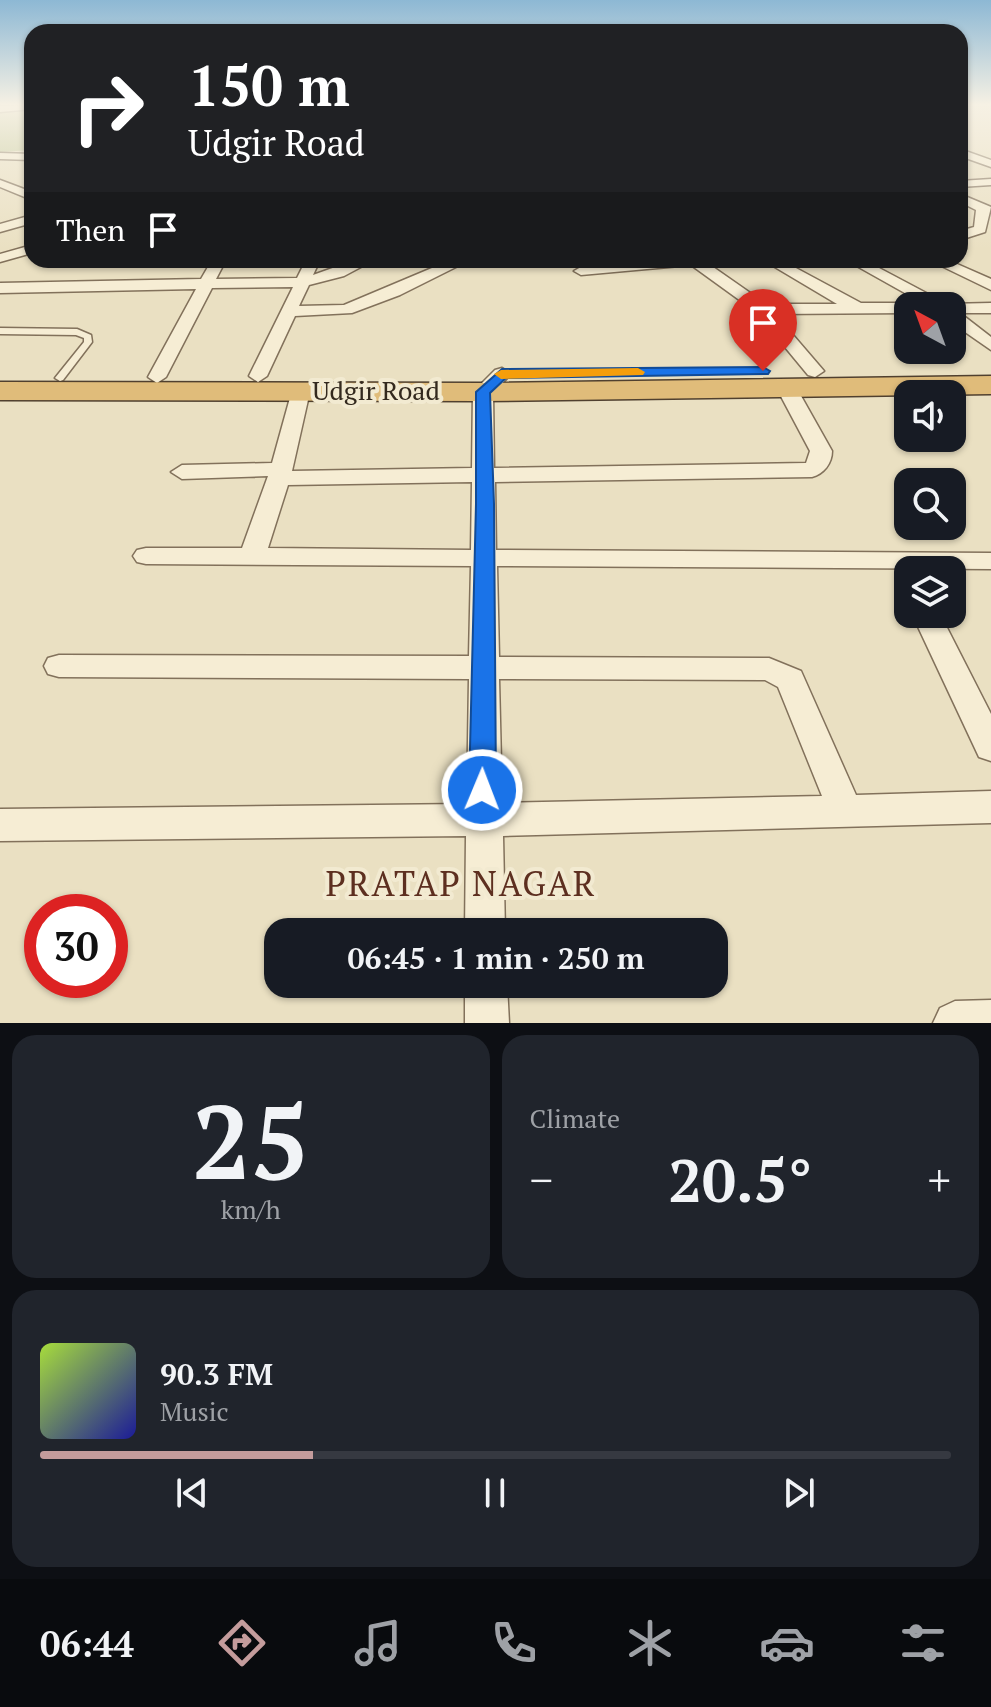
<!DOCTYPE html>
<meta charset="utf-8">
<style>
:root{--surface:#171b24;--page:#20242c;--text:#f1f3f6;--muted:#9ea1a6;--line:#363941;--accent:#c49c9c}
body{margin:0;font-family:"PT Serif",serif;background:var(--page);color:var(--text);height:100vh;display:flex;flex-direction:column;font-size:30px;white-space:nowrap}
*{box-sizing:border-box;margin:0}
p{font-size:26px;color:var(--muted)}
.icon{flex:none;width:44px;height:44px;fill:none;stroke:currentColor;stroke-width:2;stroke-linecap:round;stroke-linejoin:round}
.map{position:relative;height:1023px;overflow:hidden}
.details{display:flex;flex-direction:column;gap:12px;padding:12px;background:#0d0f14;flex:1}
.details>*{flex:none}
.hud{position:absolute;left:24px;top:24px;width:944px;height:244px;border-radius:24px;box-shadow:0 2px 6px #0004;background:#202124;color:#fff;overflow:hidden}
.needle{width:52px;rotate:319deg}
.controls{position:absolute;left:894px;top:292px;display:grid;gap:16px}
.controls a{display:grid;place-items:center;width:72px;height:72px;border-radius:16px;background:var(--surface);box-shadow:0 2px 6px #0004;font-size:40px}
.speed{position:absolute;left:24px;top:894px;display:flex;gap:16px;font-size:40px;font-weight:700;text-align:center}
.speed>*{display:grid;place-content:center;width:104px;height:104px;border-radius:50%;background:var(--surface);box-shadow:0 2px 6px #0004;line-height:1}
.speed .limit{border:12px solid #d22;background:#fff;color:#111}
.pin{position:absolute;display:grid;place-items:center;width:68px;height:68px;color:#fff;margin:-82px -34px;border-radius:50% 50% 50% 0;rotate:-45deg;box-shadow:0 0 8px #0007}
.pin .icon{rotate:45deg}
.me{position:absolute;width:88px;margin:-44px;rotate:1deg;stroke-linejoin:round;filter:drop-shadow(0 0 6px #0008)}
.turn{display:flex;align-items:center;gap:28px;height:168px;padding:0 32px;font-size:36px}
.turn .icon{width:104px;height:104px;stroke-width:2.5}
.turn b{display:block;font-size:56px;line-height:68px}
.then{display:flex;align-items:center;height:76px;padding:0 32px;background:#0003;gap:16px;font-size:30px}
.big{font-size:60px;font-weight:800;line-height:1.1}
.details .tile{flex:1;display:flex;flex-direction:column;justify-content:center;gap:12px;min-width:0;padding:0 28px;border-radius:24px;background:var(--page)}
.details .dial{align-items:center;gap:0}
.dial b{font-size:104px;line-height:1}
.song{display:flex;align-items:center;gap:24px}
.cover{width:96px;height:96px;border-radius:12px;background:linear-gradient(135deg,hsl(80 70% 55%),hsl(240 70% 35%))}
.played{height:8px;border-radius:4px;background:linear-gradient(90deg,var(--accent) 30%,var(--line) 30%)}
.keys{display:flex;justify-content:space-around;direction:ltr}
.heat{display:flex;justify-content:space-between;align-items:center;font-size:44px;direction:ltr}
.details .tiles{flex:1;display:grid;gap:12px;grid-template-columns:1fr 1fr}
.tile:last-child{grid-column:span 2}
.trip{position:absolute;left:264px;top:918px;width:464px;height:80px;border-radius:24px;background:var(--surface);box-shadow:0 2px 6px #0004;font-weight:800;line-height:80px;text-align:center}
.tabs{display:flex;height:128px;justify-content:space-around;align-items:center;background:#090b0e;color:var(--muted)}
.tabs .icon{width:56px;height:56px}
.tabs .selected{color:var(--accent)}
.tabs b{font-size:36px;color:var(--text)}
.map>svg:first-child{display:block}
.green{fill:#c0c797}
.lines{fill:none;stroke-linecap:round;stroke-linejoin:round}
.service-casing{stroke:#82715b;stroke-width:3}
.minor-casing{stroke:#82715b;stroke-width:3}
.secondary-casing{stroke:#64523e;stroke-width:3}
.trunk-casing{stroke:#50402f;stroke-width:3}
.service{fill:#f6edd4;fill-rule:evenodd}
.minor{fill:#f6edd4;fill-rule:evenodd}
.secondary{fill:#f6edd4;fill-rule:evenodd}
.trunk{fill:#e0bc7a;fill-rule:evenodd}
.route{fill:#1a73e8;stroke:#114b97;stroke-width:2}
.slow{fill:#f59e0b}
.labels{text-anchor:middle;stroke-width:8;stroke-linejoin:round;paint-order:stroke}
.street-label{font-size:26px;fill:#33291e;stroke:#f2ead1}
.near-neighbourhood-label{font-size:34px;letter-spacing:2px;fill:#5d2f20;stroke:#f2ead1}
</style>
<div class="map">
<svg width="991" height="1023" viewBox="0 0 991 1023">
<rect width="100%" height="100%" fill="#eae0c2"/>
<!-- green -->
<path class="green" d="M0,105H32V150L0,152Z"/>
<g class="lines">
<!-- service casing -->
<g class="service-casing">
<path id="service" d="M0,328L77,329L91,335L92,342L63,380L60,381L55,378L84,342V338L76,335L0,334Z"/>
</g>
<!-- minor casing -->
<g class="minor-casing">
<path id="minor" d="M960,149L991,160V167L960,156Z
M0,153L32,154V160L0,159Z
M991,179V185L960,187V181Z
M0,180L32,192V200L0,187Z
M960,194L991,207L985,232L960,240V231L974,227L976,210L960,202Z
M32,215V223L0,232V224Z
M32,245V253L0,262V254Z
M212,260H226L216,279L297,278L306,260H320L313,275L355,260H374L344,276L309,285L299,306L344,305L451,260H470L400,295L352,313L295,316L267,376L258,382L249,376L293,287L212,288L166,377L157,383L148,377L196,289L0,293V283L201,279Z
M650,260H703L766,304H837L763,260H781L861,303H908L915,306H908V313L775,314L824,371L815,377L808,375L756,312L691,265L581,275L574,271L581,267Z
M846,260H864L947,304L991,303V313H960L991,337V350L952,323V306H928Z
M929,260H948L991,279V290Z
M502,368L511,374L493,393L494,468L806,463L810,451L776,387L786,381L796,387L832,451C832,463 824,474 812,477L495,482L496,550L991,553V569L497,566L499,657L769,658L801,671L856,795L991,791V823L503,836L505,932H465L466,836L0,841V809L467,804L469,679L59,677L48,674L44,666L48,658L59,655L469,656L471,566L146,564L137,562L133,556L137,550L146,548H242L268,476L182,479L171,472L182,465L272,463L293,387L300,385L310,391L292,471L472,468L473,392L495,370ZM472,482L471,550L268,548L288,485ZM499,679L765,680L778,687L822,796L502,803Z
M912,614H940L991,714V761L979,757Z
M465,984H507L509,1023H465Z
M991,1000V1023H933L940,1008L955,1001Z"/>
</g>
<!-- secondary casing -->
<g class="secondary-casing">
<path id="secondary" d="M32,105V109L0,112V106Z"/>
</g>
<!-- trunk casing -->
<g class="trunk-casing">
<path id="trunk" d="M991,376V394L483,401L0,400V382L483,383Z"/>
</g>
<!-- service -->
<use href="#service" class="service"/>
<!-- minor -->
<use href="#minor" class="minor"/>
<!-- secondary -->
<use href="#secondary" class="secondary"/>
<!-- trunk -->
<use href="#trunk" class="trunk"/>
</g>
<!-- sky -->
<linearGradient id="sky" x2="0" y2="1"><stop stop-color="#8db8d4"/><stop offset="0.42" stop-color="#f6f1e4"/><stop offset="1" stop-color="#f6f1e4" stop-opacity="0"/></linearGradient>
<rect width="991" height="249" fill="url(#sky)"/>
<!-- route -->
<path class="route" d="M763,367L770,371L768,374L506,378L490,393L494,504L496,790L492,798L482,801L473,798L469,790L476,504V392L502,369Z"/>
<!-- slow -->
<path class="slow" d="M638,368L645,372L643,375L501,379L494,374L501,370Z"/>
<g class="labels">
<!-- street labels -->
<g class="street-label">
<text x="376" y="400">Udgir Road</text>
</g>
<!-- near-neighbourhood labels -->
<g class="near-neighbourhood-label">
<text x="461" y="896">PRATAP NAGAR</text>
</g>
</g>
</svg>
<div class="controls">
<a><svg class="needle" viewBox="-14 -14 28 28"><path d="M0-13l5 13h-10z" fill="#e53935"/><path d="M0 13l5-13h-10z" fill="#9ea1a6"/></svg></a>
<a><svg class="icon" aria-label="sound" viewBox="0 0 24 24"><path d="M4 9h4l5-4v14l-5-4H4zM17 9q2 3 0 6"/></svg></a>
<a><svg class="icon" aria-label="search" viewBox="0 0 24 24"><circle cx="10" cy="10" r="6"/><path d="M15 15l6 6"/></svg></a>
<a><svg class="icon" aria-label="layers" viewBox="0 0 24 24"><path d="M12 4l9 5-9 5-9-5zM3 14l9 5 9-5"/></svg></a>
</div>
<div class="speed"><div class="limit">30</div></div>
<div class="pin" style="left:763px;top:371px;background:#d93025"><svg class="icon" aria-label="arrive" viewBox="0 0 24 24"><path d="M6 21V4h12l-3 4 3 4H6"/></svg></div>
<svg class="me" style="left:482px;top:790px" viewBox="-20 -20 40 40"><circle r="17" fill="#1a73e8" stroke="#fff" stroke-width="3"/><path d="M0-11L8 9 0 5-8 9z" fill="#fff"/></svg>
<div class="trip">06:45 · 1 min · 250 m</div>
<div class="hud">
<div class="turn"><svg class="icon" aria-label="right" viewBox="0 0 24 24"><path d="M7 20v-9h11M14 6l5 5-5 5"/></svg><div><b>150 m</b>Udgir Road</div></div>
<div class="then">Then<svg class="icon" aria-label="arrive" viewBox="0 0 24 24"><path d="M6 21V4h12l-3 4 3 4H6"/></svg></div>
</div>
</div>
<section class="details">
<div class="tiles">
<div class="tile dial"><b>25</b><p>km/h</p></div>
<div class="tile"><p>Climate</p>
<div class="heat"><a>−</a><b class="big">20.5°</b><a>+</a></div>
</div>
<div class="tile">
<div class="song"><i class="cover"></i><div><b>90.3 FM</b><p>Music</p></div></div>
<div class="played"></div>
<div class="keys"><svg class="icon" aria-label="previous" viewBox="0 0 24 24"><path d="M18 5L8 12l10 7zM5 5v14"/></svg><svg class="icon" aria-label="pause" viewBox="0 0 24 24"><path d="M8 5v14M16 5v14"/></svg><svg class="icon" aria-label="next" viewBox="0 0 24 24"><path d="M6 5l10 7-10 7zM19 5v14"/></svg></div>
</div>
</div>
</section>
<nav class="tabs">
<b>06:44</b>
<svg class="icon selected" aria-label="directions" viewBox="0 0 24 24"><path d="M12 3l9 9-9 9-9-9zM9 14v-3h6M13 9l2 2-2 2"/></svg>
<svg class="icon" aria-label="music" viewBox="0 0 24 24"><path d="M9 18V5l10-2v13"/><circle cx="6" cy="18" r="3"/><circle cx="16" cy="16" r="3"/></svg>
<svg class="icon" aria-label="phone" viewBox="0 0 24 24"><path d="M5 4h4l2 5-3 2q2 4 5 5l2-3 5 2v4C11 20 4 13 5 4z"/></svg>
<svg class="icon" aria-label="climate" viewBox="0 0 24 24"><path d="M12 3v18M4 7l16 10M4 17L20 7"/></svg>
<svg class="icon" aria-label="car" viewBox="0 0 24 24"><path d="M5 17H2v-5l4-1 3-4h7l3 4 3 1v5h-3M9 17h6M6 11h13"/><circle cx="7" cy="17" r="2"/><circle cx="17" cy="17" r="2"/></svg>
<svg class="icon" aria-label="filters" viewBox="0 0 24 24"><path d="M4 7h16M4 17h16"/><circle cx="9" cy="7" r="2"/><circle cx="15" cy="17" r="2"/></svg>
</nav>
